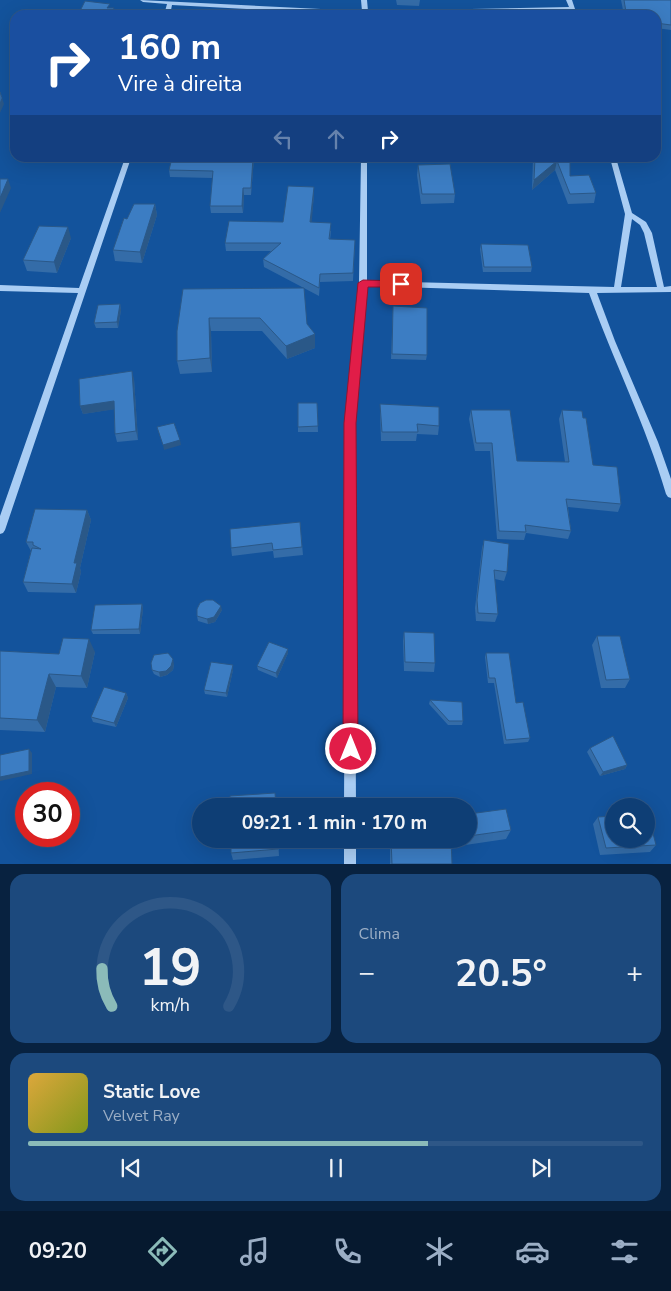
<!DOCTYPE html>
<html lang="pt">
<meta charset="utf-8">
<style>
:root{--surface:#0e3e75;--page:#1c497d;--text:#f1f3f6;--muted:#9baec5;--line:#2e5787;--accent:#8bbbb9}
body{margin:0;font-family:"Nunito Sans",sans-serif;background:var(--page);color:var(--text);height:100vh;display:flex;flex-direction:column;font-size:19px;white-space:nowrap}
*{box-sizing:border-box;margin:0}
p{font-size:16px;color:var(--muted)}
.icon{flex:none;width:28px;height:28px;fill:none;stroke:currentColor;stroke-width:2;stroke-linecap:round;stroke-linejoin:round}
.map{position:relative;height:864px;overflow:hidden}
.details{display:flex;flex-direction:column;gap:10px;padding:10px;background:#082240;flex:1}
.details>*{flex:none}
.top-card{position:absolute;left:10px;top:10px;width:651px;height:152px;border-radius:15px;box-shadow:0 5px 20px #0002,0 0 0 1px var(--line);background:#1a4fa0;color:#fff;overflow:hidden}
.controls{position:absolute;left:605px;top:798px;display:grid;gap:10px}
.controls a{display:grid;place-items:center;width:50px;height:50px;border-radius:50%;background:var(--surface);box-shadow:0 5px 20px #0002,0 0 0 1px var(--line);font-size:25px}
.speed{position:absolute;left:15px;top:782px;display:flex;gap:10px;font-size:25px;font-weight:700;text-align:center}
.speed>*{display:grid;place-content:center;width:65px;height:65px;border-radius:50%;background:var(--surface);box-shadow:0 5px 20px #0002,0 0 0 1px var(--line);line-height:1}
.speed .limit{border:8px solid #d22;background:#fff;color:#111}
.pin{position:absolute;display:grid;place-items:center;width:42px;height:42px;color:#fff;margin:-21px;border-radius:10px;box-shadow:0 2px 8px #0006}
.me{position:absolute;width:55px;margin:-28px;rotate:0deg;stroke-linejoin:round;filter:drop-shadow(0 0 4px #0008)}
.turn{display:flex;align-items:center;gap:18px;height:105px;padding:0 25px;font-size:22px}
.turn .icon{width:65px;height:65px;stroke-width:2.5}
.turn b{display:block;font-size:35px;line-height:42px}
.lanes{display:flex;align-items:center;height:48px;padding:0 25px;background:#0003;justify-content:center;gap:25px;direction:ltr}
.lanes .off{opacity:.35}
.big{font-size:38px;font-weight:700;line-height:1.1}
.details .card{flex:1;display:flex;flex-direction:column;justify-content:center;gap:8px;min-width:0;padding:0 18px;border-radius:15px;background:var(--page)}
.details .dial{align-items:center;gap:0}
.dial svg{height:130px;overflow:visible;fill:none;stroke:var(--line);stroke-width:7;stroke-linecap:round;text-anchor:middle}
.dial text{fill:var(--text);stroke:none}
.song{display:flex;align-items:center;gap:15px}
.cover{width:60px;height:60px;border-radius:8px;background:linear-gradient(135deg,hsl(40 70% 55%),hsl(70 70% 35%))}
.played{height:5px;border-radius:2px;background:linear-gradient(90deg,var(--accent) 65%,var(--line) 65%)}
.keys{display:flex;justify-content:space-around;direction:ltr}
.heat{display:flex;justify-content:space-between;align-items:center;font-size:28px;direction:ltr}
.details .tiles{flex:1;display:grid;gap:10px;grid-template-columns:1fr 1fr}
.card:last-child{grid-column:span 2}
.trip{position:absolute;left:192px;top:798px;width:285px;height:50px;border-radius:25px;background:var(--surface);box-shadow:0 5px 20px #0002,0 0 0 1px var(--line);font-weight:700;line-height:50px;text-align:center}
.dock{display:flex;height:80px;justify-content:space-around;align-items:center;background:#06192f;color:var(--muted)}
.dock .icon{width:35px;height:35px}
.dock .selected{color:var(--accent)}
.dock b{font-size:22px;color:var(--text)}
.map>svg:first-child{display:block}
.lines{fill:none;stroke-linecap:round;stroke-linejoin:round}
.minor{fill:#a9cdf4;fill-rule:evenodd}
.wall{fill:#346ca8}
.shaded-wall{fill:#2a5888}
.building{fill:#3c7dc3;stroke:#2a5888}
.route{fill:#e11d48;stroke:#92132f}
</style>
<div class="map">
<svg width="671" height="864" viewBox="0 0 671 864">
<rect width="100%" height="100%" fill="#13539c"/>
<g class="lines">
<!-- minor -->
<path class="minor" d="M140,0L362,11L361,0H367L368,11L569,7L566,0H572L577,15H571L570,11L362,15L172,5L170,15H164L167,4L143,2Z
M125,158H131L5,530L3,533L0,534V516L78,293L0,291V285L79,288Z
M361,158H367V281L614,287L625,214L610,158H616L632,213L646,222L652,233L664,287L671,286V292L597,293L615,341L658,442L671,479V498L668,497L666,494C646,425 613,360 589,293L367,286L354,423L356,806H344L346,423L359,283ZM632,219L640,225L644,233L657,287H621Z
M344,839H356V864H344Z"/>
</g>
<!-- wall -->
<path class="wall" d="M396,0H420L419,6L397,5Z
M621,0H671V30L656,28V15H624Z
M172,158H254L251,195H244L243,213H211L210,206L213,178L170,177L169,170Z
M533,158H570V176L596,193L594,203L568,204L555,170L532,190Z
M418,165L455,194L454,203L421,204L417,175Z
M314,195L311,222L331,231L330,240H355L353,281L320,282L319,296L264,267L263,259L271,251H226L225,243L283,222Z
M155,204L157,215L142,263L115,261L113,250L127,219Z
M71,238L57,273L27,271L23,260Z
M481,244L532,267L531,272H483L480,249Z
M183,289L307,324L315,334V348L287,359L262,331H211L212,372L180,374L177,361Z
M120,304L121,310L118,328H96L94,323Z
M393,306L427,355L426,360L391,359Z
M134,379L138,440L117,442L115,434L114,409L83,414L80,406Z
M298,403H317L318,432H298Z
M380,404L439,426L438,435L417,434L416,441H381L380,413Z
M471,410L517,461L565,462L559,419L562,410L593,465L621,504L618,512L568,507L571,531L568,539L526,533L524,540L497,539L490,451H475L469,419Z
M87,510L91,520L80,568L81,572L76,593L28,592L23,582L31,551L26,542Z
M300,522L303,555L274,558L273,551L232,556L231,548Z
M484,540L507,572L504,581L495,579L498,614L495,622L476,621L475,608L482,548Z
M142,604L143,609L140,634H93L91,630Z
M222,610L215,622L208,624L198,621L197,616Z
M404,632L435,663L434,672L404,671L403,641Z
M597,636L630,679L625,688H601L592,645Z
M288,649V653L277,678L258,670L257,666Z
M0,651L59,654L95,652L87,688L56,687L45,732L0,730Z
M486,653L516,703L530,738L528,742L504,744L494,683H488L485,657Z
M174,664L173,670L167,675L160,677L154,674L152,670Z
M233,670L227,697L205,694L204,690Z
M126,693L128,698L116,727L93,722L91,717Z
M430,700L463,721L462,725H448L429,704Z
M590,748L627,765L625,769L600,776L587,752Z
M469,814L511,830L506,839L452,847V864H390V839H469Z
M598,817L656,845L650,852L600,855L593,824Z
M231,839H278L279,856L233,860L231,853Z"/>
<!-- shaded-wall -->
<path class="shaded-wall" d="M114,8L115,13L114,15H110Z
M2,98L4,104L0,113V104Z
M253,158H254L251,195V188Z
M557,161L555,170L532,190L534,180Z
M8,179L11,188L0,213V198Z
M314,187V195L311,231L310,222Z
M243,188L244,195L243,213L242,206Z
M155,204L157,215L142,263L140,252Z
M68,227L71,238L57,273L54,262Z
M120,304L121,310L118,328L117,322Z
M209,318L211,331L212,372L210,358Z
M315,334V348L287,359L286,346Z
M132,371L134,379L138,440L136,431Z
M114,401L117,409L83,414L80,406Z
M180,440L181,445L164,450L163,445Z
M87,510L91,520L80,568L81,572L76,593L72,584L74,563Z
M142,604L143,609L140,634L139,629Z
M221,606L222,610L215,622L208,624L207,619Z
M89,639L95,652L87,688L81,676Z
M288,649V653L277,678L276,673Z
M173,659L174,664L173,670L167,675L160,677L159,672Z
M233,665V670L227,697L226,693Z
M49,674L56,687L45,732L37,720Z
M126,693L128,698L116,727L114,723Z
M29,749L32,753V774L0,781V777Z
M627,765L625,769L600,776L603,772Z"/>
<!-- building -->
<path class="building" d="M624,0H671V25L656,23V15H654V13L626,12Z
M85,1L110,4L107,8H114L110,15H78Z
M0,92L2,98L0,104Z
M172,158H253L251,188H243L242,206H210L213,171L169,170Z
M535,158H570V176L589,175L596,193L570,194L557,161L534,180Z
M450,164L455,194H422L418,165Z
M0,179H8L0,198Z
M288,186L314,187L310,222L331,223L329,239L355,240L353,273L320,274L319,288L263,259L281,243H225L229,221L283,222Z
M134,204H155L140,252L113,250L124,218L127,219Z
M39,226L68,227L54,262L23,260Z
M481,244L528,245L532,267H484Z
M304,288L307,324L315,334L286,346L260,318H209L210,358L177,361V331L183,289Z
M120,304L117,322L94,323L98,305Z
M393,306L427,308V355L392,354Z
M132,371L136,431L115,434L114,401L80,406L79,379Z
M298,403H317L318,426L298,427Z
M380,404L439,407V426L417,424L418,432H382Z
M471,410H510L517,461L569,462L562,410L582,411L583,418H586L593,465L617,467L621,504L566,499L571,531L525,525L526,532L499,531L492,443H476Z
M174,423L180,440L163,445L157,427Z
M35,509L87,510L74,563H77L72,584L23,582L32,548L41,549L33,545V542H26Z
M300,522L302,547L273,550L272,543L231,548L230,529Z
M484,540L509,544L507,572L494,570L498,614L478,613L477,600Z
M206,600H213L221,606L214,617L207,619L197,616V609L200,603Z
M142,604L139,629L91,630L95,605Z
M404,632L434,633L435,663L405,662Z
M597,636H620L630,679L606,680Z
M63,638L89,639L81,676L49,674L37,720L0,718V651L59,654Z
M269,642L288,649L276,673L257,666Z
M168,653L173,659L171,666L166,671L159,672L152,670L151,663L154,655Z
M486,653H509L516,703L523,702L530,738L506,740L495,678H489Z
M211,662L233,665L226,693L204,690Z
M104,687L126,693L114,723L91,717Z
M430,700L462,702L463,721H449Z
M613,736L627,765L603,772L590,748Z
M29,749V771L0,777V755Z
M275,793L276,806H230V796Z
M506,809L511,830L469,836V814Z
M646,814H648L656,845L606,848L598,817L614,816V839H646Z
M231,839H277L278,849L231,853Z
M391,839H451L452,864H392Z"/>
<!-- route -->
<path class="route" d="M363,280L401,281L406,284L401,287H368L356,423L358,749L356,754L351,756L345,754L343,749L344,423L358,283Z"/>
</svg>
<div class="controls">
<a><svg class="icon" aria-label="search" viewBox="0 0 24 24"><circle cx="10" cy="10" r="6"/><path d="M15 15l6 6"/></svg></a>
</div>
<div class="speed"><div class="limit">30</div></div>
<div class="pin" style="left:401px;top:284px;background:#d93025"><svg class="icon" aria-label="arrive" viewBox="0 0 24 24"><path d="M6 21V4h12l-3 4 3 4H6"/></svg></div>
<svg class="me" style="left:351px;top:749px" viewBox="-20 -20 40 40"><circle r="17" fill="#e11d48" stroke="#fff" stroke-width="3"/><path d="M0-11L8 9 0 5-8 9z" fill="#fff"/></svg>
<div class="trip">09:21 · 1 min · 170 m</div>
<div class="top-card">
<div class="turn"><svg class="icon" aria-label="right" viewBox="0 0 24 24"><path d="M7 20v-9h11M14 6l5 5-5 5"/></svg><div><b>160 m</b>Vire à direita</div></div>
<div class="lanes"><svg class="icon off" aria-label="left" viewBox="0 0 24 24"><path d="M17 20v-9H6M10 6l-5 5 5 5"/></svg><svg class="icon off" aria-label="ahead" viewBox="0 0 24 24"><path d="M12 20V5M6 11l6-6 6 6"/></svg><svg class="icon" aria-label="right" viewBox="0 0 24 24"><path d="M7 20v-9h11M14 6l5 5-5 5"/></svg></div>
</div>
</div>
<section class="details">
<div class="tiles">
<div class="card dial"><svg viewBox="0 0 100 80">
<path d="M14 69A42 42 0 1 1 86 69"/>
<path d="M14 69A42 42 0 0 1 8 46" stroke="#8bbbb9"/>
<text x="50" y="56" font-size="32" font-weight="700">19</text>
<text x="50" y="72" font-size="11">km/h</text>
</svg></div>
<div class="card"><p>Clima</p>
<div class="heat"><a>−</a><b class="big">20.5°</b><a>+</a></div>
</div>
<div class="card">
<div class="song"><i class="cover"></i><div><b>Static Love</b><p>Velvet Ray</p></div></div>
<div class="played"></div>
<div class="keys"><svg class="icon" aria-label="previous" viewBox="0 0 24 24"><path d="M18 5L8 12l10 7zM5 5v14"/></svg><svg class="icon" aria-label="pause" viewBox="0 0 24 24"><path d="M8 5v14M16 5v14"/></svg><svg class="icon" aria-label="next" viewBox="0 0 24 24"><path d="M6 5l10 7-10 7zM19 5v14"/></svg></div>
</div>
</div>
</section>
<nav class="dock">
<b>09:20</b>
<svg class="icon selected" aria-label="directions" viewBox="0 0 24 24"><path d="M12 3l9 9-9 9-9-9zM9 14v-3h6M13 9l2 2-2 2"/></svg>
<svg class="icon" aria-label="music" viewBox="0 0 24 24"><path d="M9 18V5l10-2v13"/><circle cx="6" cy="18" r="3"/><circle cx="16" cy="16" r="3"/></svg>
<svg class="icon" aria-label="phone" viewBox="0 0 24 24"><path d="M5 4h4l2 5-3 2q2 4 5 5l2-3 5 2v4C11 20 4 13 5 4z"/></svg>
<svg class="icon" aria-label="climate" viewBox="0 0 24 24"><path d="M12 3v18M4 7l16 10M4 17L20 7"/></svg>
<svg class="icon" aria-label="car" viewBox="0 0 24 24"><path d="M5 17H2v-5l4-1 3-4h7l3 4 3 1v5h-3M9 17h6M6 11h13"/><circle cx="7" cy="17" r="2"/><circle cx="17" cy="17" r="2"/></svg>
<svg class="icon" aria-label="filters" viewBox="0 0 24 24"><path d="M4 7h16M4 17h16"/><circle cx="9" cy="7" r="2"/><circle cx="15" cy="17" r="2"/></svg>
</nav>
